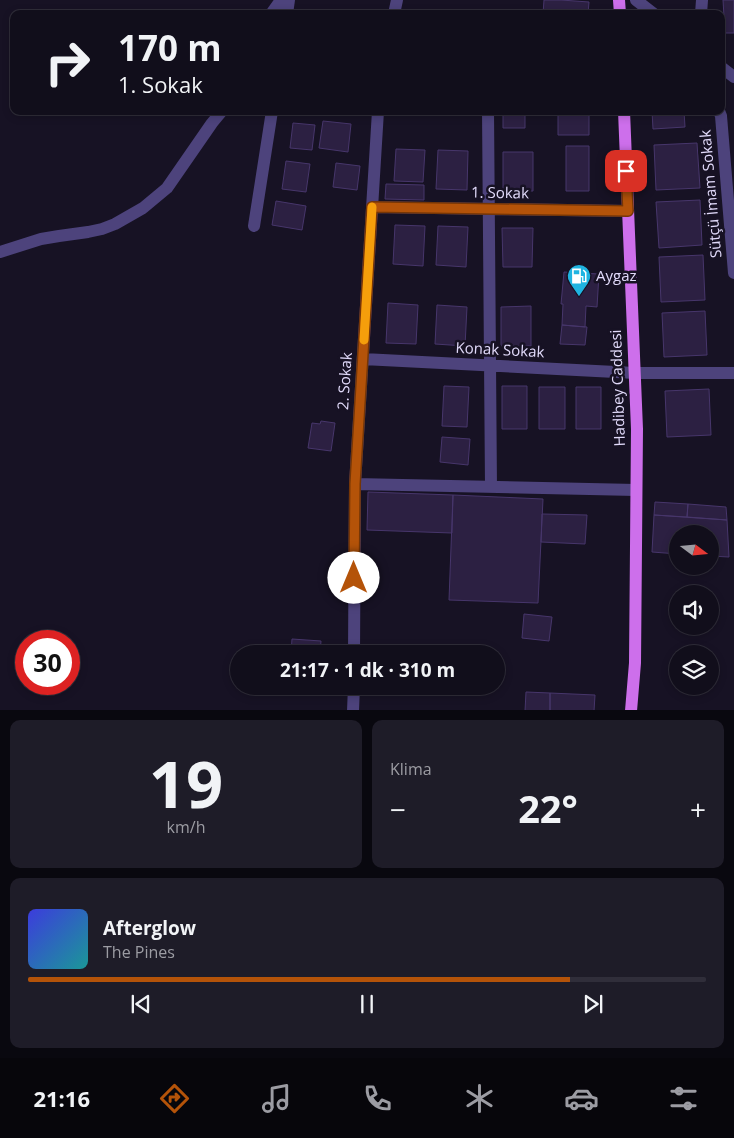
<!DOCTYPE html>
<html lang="tr">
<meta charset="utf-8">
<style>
:root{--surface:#110e1b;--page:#1e1c28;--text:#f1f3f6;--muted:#9c9ca3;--line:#302e3a;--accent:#b45309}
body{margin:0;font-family:"Open Sans",sans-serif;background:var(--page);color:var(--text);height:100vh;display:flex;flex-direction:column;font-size:19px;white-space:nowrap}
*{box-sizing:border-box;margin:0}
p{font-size:16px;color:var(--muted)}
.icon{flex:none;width:28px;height:28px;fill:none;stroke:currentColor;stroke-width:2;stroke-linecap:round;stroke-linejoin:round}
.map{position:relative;height:710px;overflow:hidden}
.sheet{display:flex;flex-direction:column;gap:10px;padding:10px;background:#09080f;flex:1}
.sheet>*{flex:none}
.top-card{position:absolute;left:10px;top:10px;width:715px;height:105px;border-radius:10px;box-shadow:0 2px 8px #0003,0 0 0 1px var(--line);background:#110e1b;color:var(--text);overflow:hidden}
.needle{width:32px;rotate:106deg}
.tools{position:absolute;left:669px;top:525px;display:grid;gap:10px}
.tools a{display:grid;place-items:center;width:50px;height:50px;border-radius:50%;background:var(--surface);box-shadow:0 2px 8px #0003,0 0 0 1px var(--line);font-size:25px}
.speed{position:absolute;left:15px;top:630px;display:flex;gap:10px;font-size:25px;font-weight:700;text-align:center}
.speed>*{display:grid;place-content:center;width:65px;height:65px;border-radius:50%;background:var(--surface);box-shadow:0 2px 8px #0003,0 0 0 1px var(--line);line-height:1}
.speed .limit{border:8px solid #d22;background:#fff;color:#111}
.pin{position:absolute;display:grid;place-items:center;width:42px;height:42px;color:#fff;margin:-21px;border-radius:10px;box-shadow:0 2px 8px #0006}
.me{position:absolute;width:55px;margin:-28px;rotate:0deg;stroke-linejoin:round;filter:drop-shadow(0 0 4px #0008)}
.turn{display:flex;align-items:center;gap:18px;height:105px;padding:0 25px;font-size:22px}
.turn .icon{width:65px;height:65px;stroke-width:2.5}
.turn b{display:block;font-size:35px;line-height:42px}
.big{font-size:38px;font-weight:700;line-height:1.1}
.sheet .card{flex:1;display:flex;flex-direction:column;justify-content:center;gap:8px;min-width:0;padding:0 18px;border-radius:10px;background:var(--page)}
.sheet .dial{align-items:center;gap:0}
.dial b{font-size:65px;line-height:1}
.song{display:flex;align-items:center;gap:15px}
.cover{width:60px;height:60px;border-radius:8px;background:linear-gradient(135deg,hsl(240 70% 55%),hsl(180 70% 35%))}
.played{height:5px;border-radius:2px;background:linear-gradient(90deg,var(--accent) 80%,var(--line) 80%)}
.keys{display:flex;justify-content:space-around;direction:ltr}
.heat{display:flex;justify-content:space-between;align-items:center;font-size:28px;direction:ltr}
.sheet .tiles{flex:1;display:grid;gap:10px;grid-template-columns:1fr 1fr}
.card:last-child{grid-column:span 2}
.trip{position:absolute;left:230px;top:645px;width:275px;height:50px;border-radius:25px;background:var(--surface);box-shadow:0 2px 8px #0003,0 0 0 1px var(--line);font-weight:700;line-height:50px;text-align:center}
.tabs{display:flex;height:80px;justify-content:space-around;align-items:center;background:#07060b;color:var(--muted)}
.tabs .icon{width:35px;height:35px}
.tabs .active{color:var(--accent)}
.tabs b{font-size:22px;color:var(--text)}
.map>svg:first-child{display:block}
.building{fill:#2c2042;stroke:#47366b}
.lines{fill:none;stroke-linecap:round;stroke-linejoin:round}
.minor{stroke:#4d437c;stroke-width:12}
.major{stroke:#cd6feb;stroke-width:12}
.route-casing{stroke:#753606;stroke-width:12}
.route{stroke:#b45309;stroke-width:9}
.slow{stroke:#f59e0b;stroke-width:9}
.labels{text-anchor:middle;stroke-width:5;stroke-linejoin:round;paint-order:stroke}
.street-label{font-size:15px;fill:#e1dafa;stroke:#171224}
.poi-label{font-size:15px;fill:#e1dafa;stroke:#171224;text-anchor:start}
</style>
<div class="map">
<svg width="734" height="711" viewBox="0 0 734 711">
<rect width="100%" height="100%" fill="#171224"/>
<!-- building -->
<path class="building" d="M544,0H561L589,2L588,14H543Z
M723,0H734V33H725Z
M503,111H525V128H503Z
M558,111H589V135H558Z
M652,111H684L685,127L653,129Z
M323,121L351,124L348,152L319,148Z
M293,123L315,125L312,150L290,148Z
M697,143L700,188L656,190L654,145Z
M566,146H589V191H566Z
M396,149L425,150L423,182L394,181Z
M438,150L468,151L467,190L436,189Z
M503,152H533V191H503Z
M286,161L310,164L306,192L282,189Z
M336,163L360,166L357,190L333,187Z
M386,184L424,185V200L385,199Z
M700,200L702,245L659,248L656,202Z
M276,201L306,206L302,230L272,225Z
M395,225L425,226L423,266L393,264Z
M438,226L468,227L466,267L436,265Z
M502,228H533L532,267H503Z
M703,255L705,300L661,302L659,257Z
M564,272L599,274L597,307L586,306L585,327L562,325L563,304H561Z
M388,303L418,305L416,344L386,343Z
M437,305L467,307L465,346L435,344Z
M531,306V346H501V307Z
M705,311L707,355L664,357L662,313Z
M562,325L587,327L585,345L560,344Z
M444,386L469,387L467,427L442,426Z
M502,386H527V429H502Z
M539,387H565V429H539Z
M576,387H601V429H576Z
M709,389L711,435L667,437L665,391Z
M321,421L335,423L331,451L308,448L312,423L320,424Z
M442,437L470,439L468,465L440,462Z
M368,492L453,495L452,533L367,530Z
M453,495L543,499L538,603L449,600Z
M655,502L688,504L687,517L654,515Z
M688,504L726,507L727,520L687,517Z
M542,514L587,515L585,544L541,542Z
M654,515L727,520L729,557L710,556V534H678V554L652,552Z
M524,614L552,617L549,641L522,638Z
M292,639L321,641L320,654H291Z
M526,692L550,693V711H525Z
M550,693L595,695L594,711H550Z"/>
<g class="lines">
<!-- minor -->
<path class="minor" d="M636,0L654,14
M271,14L281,0
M287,14L289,0
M394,14L397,0
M701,14L702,0
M721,67L734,77
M488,111L491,487
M719,111L721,116L734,273
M372,207L628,211
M254,226L272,111
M0,252L41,239L59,236L88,232L102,229L115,224L143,208L167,188L212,123L222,111
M363,359L635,373H734
M355,484L636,490
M354,654L355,484L378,111
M353,711L354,686"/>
<!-- major -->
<path class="major" d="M619,0L620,14
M624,111L637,429L635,663L631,711"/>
</g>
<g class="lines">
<!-- route casing -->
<g class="route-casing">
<path id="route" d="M354,578L355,484L372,207L628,211L626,171"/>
</g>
<!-- route -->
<use href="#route" class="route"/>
<!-- slow -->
<path class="slow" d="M364,340L372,207"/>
</g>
<!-- icons -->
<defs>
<g id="fuel-pin" transform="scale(1.25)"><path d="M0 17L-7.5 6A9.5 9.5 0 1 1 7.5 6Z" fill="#1fb4e1" stroke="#171224"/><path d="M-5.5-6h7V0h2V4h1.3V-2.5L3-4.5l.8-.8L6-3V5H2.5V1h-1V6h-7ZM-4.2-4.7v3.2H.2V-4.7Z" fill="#fff"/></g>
</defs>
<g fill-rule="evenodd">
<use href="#fuel-pin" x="579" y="276"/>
</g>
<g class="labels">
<!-- street labels -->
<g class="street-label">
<text transform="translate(500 193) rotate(1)" y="5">1. Sokak</text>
<text transform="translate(711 194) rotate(-95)" y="5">Sütçü İmam Sokak</text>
<text transform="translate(500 350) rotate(3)" y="5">Konak Sokak</text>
<text transform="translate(345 381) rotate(-86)" y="5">2. Sokak</text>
<text transform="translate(618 388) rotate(-92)" y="5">Hadibey Caddesi</text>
</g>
<!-- poi labels -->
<g class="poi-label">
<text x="596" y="281">Aygaz</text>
</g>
</g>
</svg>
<div class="tools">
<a><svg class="needle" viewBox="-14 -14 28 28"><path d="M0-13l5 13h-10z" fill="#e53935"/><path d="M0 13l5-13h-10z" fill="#9c9ca3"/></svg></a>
<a><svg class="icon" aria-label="sound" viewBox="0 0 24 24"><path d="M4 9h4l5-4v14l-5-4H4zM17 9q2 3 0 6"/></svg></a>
<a><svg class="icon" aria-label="layers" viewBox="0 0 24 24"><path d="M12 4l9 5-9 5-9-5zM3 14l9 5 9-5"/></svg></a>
</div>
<div class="speed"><div class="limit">30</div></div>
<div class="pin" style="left:626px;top:171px;background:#d93025"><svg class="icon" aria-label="arrive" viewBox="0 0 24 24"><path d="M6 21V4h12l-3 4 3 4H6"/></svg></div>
<svg class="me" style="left:354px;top:578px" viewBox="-20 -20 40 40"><circle r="19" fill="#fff"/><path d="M0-13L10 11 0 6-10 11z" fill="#b45309"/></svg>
<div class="trip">21:17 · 1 dk · 310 m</div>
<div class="top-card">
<div class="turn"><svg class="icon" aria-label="right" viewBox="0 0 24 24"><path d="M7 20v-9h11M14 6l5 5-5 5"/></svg><div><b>170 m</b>1. Sokak</div></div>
</div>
</div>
<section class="sheet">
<div class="tiles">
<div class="card dial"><b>19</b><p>km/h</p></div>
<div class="card"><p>Klima</p>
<div class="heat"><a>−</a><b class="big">22°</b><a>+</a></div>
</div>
<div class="card">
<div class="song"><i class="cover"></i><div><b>Afterglow</b><p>The Pines</p></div></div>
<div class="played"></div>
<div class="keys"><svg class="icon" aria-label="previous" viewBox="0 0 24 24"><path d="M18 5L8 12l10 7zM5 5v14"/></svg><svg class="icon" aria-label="pause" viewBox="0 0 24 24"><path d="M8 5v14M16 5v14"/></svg><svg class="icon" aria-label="next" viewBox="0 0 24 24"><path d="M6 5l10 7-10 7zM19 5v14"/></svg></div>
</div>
</div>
</section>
<nav class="tabs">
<b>21:16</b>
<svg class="icon active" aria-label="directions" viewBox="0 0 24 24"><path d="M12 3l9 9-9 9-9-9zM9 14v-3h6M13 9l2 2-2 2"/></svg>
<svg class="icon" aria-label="music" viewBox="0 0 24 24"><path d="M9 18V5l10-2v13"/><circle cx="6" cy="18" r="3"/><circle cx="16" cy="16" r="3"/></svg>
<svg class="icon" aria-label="phone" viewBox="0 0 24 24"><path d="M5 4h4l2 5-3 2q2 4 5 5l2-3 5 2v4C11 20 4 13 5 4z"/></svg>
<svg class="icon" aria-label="climate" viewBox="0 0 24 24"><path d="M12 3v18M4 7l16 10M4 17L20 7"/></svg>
<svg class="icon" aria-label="car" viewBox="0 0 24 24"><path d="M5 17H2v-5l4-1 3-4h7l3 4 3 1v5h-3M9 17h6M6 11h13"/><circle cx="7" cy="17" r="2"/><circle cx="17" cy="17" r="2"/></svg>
<svg class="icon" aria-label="filters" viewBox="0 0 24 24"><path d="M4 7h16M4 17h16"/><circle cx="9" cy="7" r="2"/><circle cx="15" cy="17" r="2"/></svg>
</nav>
